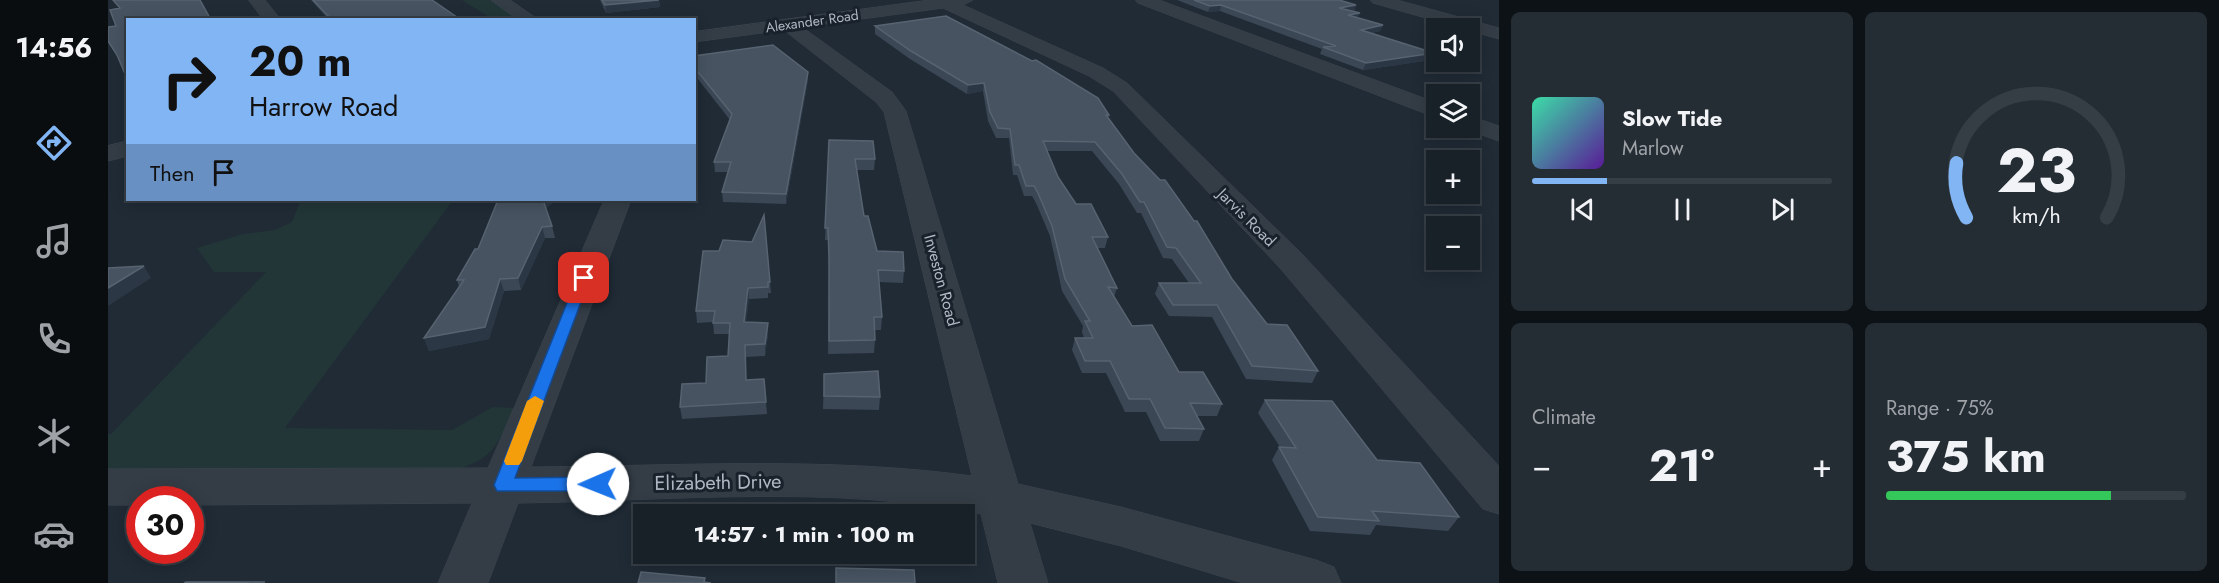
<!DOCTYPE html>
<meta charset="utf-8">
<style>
:root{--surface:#182028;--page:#252d34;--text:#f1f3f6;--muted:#9fa3a8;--line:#363e45;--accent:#82b5f4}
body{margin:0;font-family:Jost,sans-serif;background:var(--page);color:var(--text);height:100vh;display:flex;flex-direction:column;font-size:22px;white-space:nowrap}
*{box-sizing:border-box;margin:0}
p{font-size:20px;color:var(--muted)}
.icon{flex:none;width:33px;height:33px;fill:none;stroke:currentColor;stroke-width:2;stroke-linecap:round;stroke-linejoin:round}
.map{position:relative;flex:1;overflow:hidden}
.details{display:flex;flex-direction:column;gap:12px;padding:12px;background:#0d1216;width:720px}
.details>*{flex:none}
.top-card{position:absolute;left:18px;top:18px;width:570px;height:183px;border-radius:0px;box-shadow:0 3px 15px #0003,0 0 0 2px var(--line);background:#82b5f4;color:#111;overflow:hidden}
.tools{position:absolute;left:1318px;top:18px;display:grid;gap:12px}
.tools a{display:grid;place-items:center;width:54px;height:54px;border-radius:0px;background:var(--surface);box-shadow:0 3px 15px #0003,0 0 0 2px var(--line);font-size:30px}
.speed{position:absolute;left:18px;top:486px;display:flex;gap:12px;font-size:30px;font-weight:700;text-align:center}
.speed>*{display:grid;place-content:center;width:78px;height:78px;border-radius:50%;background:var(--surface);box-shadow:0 3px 15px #0003,0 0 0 2px var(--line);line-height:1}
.speed .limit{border:9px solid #d22;background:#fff;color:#111}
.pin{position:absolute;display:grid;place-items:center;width:51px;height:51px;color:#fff;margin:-26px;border-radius:12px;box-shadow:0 3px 9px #0006}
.me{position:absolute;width:66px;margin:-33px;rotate:269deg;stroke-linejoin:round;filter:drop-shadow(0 0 4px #0008)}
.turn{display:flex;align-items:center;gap:21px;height:126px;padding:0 24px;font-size:27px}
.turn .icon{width:78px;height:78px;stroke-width:2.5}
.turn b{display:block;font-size:42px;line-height:51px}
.then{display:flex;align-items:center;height:57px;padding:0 24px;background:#0003;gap:12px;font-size:22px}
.big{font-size:45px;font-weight:700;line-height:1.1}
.details .tile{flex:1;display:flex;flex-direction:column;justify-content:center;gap:9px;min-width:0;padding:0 21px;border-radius:9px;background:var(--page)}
.details .dial{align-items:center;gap:0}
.dial svg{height:156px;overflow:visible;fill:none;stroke:var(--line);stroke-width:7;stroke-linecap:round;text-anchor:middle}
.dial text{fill:var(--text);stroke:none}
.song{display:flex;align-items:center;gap:18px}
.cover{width:72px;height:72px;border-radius:9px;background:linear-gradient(135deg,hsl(160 70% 55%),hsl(270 70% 35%))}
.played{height:6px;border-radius:3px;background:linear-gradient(90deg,var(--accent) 25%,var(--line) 25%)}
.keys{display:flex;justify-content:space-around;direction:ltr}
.heat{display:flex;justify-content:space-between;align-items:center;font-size:33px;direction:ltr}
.charge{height:9px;border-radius:4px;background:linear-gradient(90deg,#34c759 75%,var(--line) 0)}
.details .tiles{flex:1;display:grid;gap:12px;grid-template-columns:repeat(2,1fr)}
.trip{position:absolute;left:525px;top:504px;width:342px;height:60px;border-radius:0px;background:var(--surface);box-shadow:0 3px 15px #0003,0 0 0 2px var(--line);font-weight:700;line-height:60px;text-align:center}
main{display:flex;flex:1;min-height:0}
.tab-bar{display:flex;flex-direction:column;width:108px;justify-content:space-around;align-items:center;background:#0a0d10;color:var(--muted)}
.tab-bar .icon{width:42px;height:42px}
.tab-bar .active{color:var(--accent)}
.tab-bar b{font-size:27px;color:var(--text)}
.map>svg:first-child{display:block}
.green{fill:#223637}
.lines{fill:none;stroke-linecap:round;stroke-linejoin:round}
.minor-casing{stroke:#3d4650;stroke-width:1}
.minor{fill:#343d46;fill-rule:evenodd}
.wall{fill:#3b4755}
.shaded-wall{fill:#2b3744}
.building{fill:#475361;stroke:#576370;stroke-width:1.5}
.route{fill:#1a73e8;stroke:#114b97;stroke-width:1.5}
.slow{fill:#f59e0b}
.labels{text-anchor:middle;stroke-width:6;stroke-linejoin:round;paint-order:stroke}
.far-street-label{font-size:14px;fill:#aeb7c3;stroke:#19222b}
.street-label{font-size:16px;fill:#aeb7c3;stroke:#19222b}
.near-street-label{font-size:20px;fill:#aeb7c3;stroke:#19222b}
</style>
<main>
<nav class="tab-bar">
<b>14:56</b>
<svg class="icon active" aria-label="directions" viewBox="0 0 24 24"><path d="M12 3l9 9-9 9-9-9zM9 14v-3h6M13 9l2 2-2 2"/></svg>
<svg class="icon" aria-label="music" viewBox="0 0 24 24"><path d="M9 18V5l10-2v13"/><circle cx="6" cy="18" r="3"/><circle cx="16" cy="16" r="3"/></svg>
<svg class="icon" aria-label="phone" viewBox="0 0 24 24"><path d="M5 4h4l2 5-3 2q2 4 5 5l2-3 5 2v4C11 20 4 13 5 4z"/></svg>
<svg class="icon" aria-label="climate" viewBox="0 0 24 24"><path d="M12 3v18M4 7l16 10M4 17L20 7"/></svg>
<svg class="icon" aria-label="car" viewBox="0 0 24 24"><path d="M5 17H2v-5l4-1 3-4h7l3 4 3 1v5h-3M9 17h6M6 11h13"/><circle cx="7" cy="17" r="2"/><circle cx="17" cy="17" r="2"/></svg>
</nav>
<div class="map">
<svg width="1391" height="583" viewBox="0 0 1391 583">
<rect width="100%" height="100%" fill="#202b36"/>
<!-- green -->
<path class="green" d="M354,0H381L411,19H384Z
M190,200H345L177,428L344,430L385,407L407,408C385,454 384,460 333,474L0,475V434H3L158,272H106L89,248L135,234L167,230L184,222L192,202Z"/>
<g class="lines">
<!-- minor casing -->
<g class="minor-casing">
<path id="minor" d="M141,0H157L173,20H156Z
M383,0H402L431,20H411Z
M822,0H865L855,5L995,68L1019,83L1194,254L1391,466V514L1375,509L1172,268L1005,91L981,76L835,8L694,27L784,92L798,111L910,484L1013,507L1208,560L1226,567L1233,583H1135L1013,546L922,523L940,583H890L873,514C722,484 563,501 410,503L380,583H330L364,503L82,505V500H32V505H0V469L380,468L496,200H523L423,467C571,466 717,456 864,476L776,112L768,102L676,30L586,42V32Z
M1028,0H1051L1329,103V118L1030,3Z
M1263,0H1289L1391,28V39L1362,31V28H1353L1265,3Z
M1362,116L1391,126V141L1354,128H1362Z
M20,141V156L0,161V146Z"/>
</g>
<!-- minor -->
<use href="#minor" class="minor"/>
</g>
<!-- wall -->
<path class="wall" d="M203,0H316L353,20H221Z
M492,0H551L552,7L498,13Z
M1069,0H1231L1248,5L1246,11H1244L1250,18L1275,25L1272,31L1264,33L1323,60L1255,70L1212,54L1214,49L1112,11L1100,12Z
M767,26L1001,115L1000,119L1026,153L1159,324L1210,371L1204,383L1138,379L1104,317L1061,316L1047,294L1051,283H1081L1064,259L1055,258L1033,213H1029L1011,184L984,151H939L950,177L968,204L1000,237L997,248H989L1009,288L1006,297L1024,326L1071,372L1114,404L1109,416H1089L1096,429L1091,441H1052L1038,412H1017L998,373H974L964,350L967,338H976L974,332L975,326L954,291L942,236L928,203L924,196H916L909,175H905L901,138H888L880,121L875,91L859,94L802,59L767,34Z
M586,56L700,72V80L678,204L615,202L614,192L620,172H607L606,162L622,120L586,74Z
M721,140L767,159L766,170H748L756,216L769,251L796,271L795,283L771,282L774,317L773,330H767V340L766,353L720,354L721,269L720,240H717Z
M448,200L438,208L444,226L447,238H437L413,290L396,291L381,339L321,351L316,338L351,287L349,280L370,249Z
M611,251L662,282L663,293H660V298L641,299L638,322L660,323V335L657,356L638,357V380L658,402L659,414L574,419L572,407L598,383L620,356L622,334H606L605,322L589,323L588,311Z
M716,374L772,397L771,410L715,409Z
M1157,400L1269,460L1351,517L1340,531L1268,525L1262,535L1202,531L1164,460L1171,447H1172L1150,413Z"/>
<!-- shaded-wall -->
<path class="shaded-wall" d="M551,0L552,7L498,13L497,5Z
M1113,5L1112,11L1100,12L1102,6Z
M1248,5L1246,11L1229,14L1231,8Z
M1252,13L1249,20L1240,15Z
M1275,25L1272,31L1250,36L1253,30Z
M1326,53L1323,60L1255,70L1258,63Z
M700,72V80L678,204V194Z
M876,83L875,91L859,94L860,85Z
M435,200H448L437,209Z
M434,227L437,238L413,290L410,278Z
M36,266L43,278L0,306V288Z
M392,279L396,291L381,339L321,351L316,338Z
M640,288L641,299L637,333L636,322Z
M660,323V335L657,356V344Z"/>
<!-- building -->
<path class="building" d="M5,0H92L103,20H20V81L9,55L0,41V27L8,26L2,10L12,8Z
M205,0H324L353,20H224Z
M494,0H551L497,5Z
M1086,0H1231L1248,5L1231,8L1252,13L1240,15L1275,25L1253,30L1326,53L1258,63L1215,47L1228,46L1113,5L1102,6Z
M838,16L924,61L928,60L990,98L1001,115H998L1026,153L1052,180H1057L1086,221H1089L1124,279L1159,324L1179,325L1210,371L1144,366L1109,305H1065L1051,283H1093L1068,248L1059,247L1036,202H1032L1014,174L987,142L935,141L950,177L968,204H983L1000,237H984L1009,288L1000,287L1024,326L1044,325L1071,372H1095L1114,404L1082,403L1096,429L1057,428L1042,399H1021L1002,361H977L967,338H985L977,321H982L957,279L944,226L930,193L926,186H918L911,165H907L902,129L890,128L882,112L876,83L860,85L803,51L767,26Z
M665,45L700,72L678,194L614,192L623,162H606L624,114L586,67V56Z
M721,140L765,141L767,159H747L756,216H760L769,251L795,252L796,271L770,270L774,317H766L767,340L721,341V257L720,228H717Z
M390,200H435L444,226L434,227L410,278L392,279L377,327L316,338L356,280H349L367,249H370Z
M656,215L662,282H660V287L640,288L636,322L660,323L657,344L637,345L638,380L656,379L658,402L572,407L574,384L598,383L599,357L620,356L622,323H605L607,311H588L595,251H611L615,240L644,242Z
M36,266L0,288V268Z
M770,371L772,397L716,396V374Z
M1157,400L1224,401L1269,460L1312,463L1351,517L1264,511L1271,521L1210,517L1171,447L1188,448Z
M728,568L806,570L807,583H728Z
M533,572L597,578L596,582L603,583H530Z
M78,582H157L76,583Z"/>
<!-- route -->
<path class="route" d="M476,274L482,278L407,478L490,477L496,479L499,484L496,489L490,491H389L386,485L469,278Z"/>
<!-- slow -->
<path class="slow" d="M427,396L436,401L414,461L411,465H398L396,461L419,401Z"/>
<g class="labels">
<!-- far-street labels -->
<g class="far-street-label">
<text transform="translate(704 21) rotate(-8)" y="5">Alexander Road</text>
</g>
<!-- street labels -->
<g class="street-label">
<text transform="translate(1139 217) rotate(45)" y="6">Jarvis Road</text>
<text transform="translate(834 280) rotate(75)" y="6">Investon Road</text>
</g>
<!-- near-street labels -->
<g class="near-street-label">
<text transform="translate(610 482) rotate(-1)" y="7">Elizabeth Drive</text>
</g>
</g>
</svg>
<div class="tools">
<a><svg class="icon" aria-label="sound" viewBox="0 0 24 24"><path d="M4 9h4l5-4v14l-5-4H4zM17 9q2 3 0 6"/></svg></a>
<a><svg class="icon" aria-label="layers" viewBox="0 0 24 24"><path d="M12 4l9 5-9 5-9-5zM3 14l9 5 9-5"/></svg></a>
<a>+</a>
<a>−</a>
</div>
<div class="speed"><div class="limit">30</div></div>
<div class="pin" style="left:476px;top:278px;background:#d93025"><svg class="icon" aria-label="arrive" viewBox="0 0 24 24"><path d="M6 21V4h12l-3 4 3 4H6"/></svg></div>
<svg class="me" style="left:490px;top:484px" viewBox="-20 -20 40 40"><circle r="19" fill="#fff"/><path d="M0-13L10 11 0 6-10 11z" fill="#1a73e8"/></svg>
<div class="trip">14:57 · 1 min · 100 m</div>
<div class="top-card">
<div class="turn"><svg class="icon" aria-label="right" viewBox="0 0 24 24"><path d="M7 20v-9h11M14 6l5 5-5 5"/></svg><div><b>20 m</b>Harrow Road</div></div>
<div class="then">Then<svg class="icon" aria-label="arrive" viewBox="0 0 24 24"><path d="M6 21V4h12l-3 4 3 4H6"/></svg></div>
</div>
</div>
<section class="details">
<div class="tiles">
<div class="tile">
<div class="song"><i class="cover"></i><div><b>Slow Tide</b><p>Marlow</p></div></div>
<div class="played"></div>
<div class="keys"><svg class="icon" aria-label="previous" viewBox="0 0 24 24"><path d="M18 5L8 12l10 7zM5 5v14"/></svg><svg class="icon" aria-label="pause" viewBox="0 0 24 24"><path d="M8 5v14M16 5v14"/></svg><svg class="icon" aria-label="next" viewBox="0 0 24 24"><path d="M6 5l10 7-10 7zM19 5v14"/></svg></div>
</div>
<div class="tile dial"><svg viewBox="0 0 100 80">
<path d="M14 69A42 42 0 1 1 86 69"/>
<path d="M14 69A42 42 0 0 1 9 41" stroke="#82b5f4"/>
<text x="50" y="56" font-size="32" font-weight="700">23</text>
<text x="50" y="72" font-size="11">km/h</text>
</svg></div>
<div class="tile"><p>Climate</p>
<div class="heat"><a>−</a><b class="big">21°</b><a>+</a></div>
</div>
<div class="tile"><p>Range · 75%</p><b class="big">375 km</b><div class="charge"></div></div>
</div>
</section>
</main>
